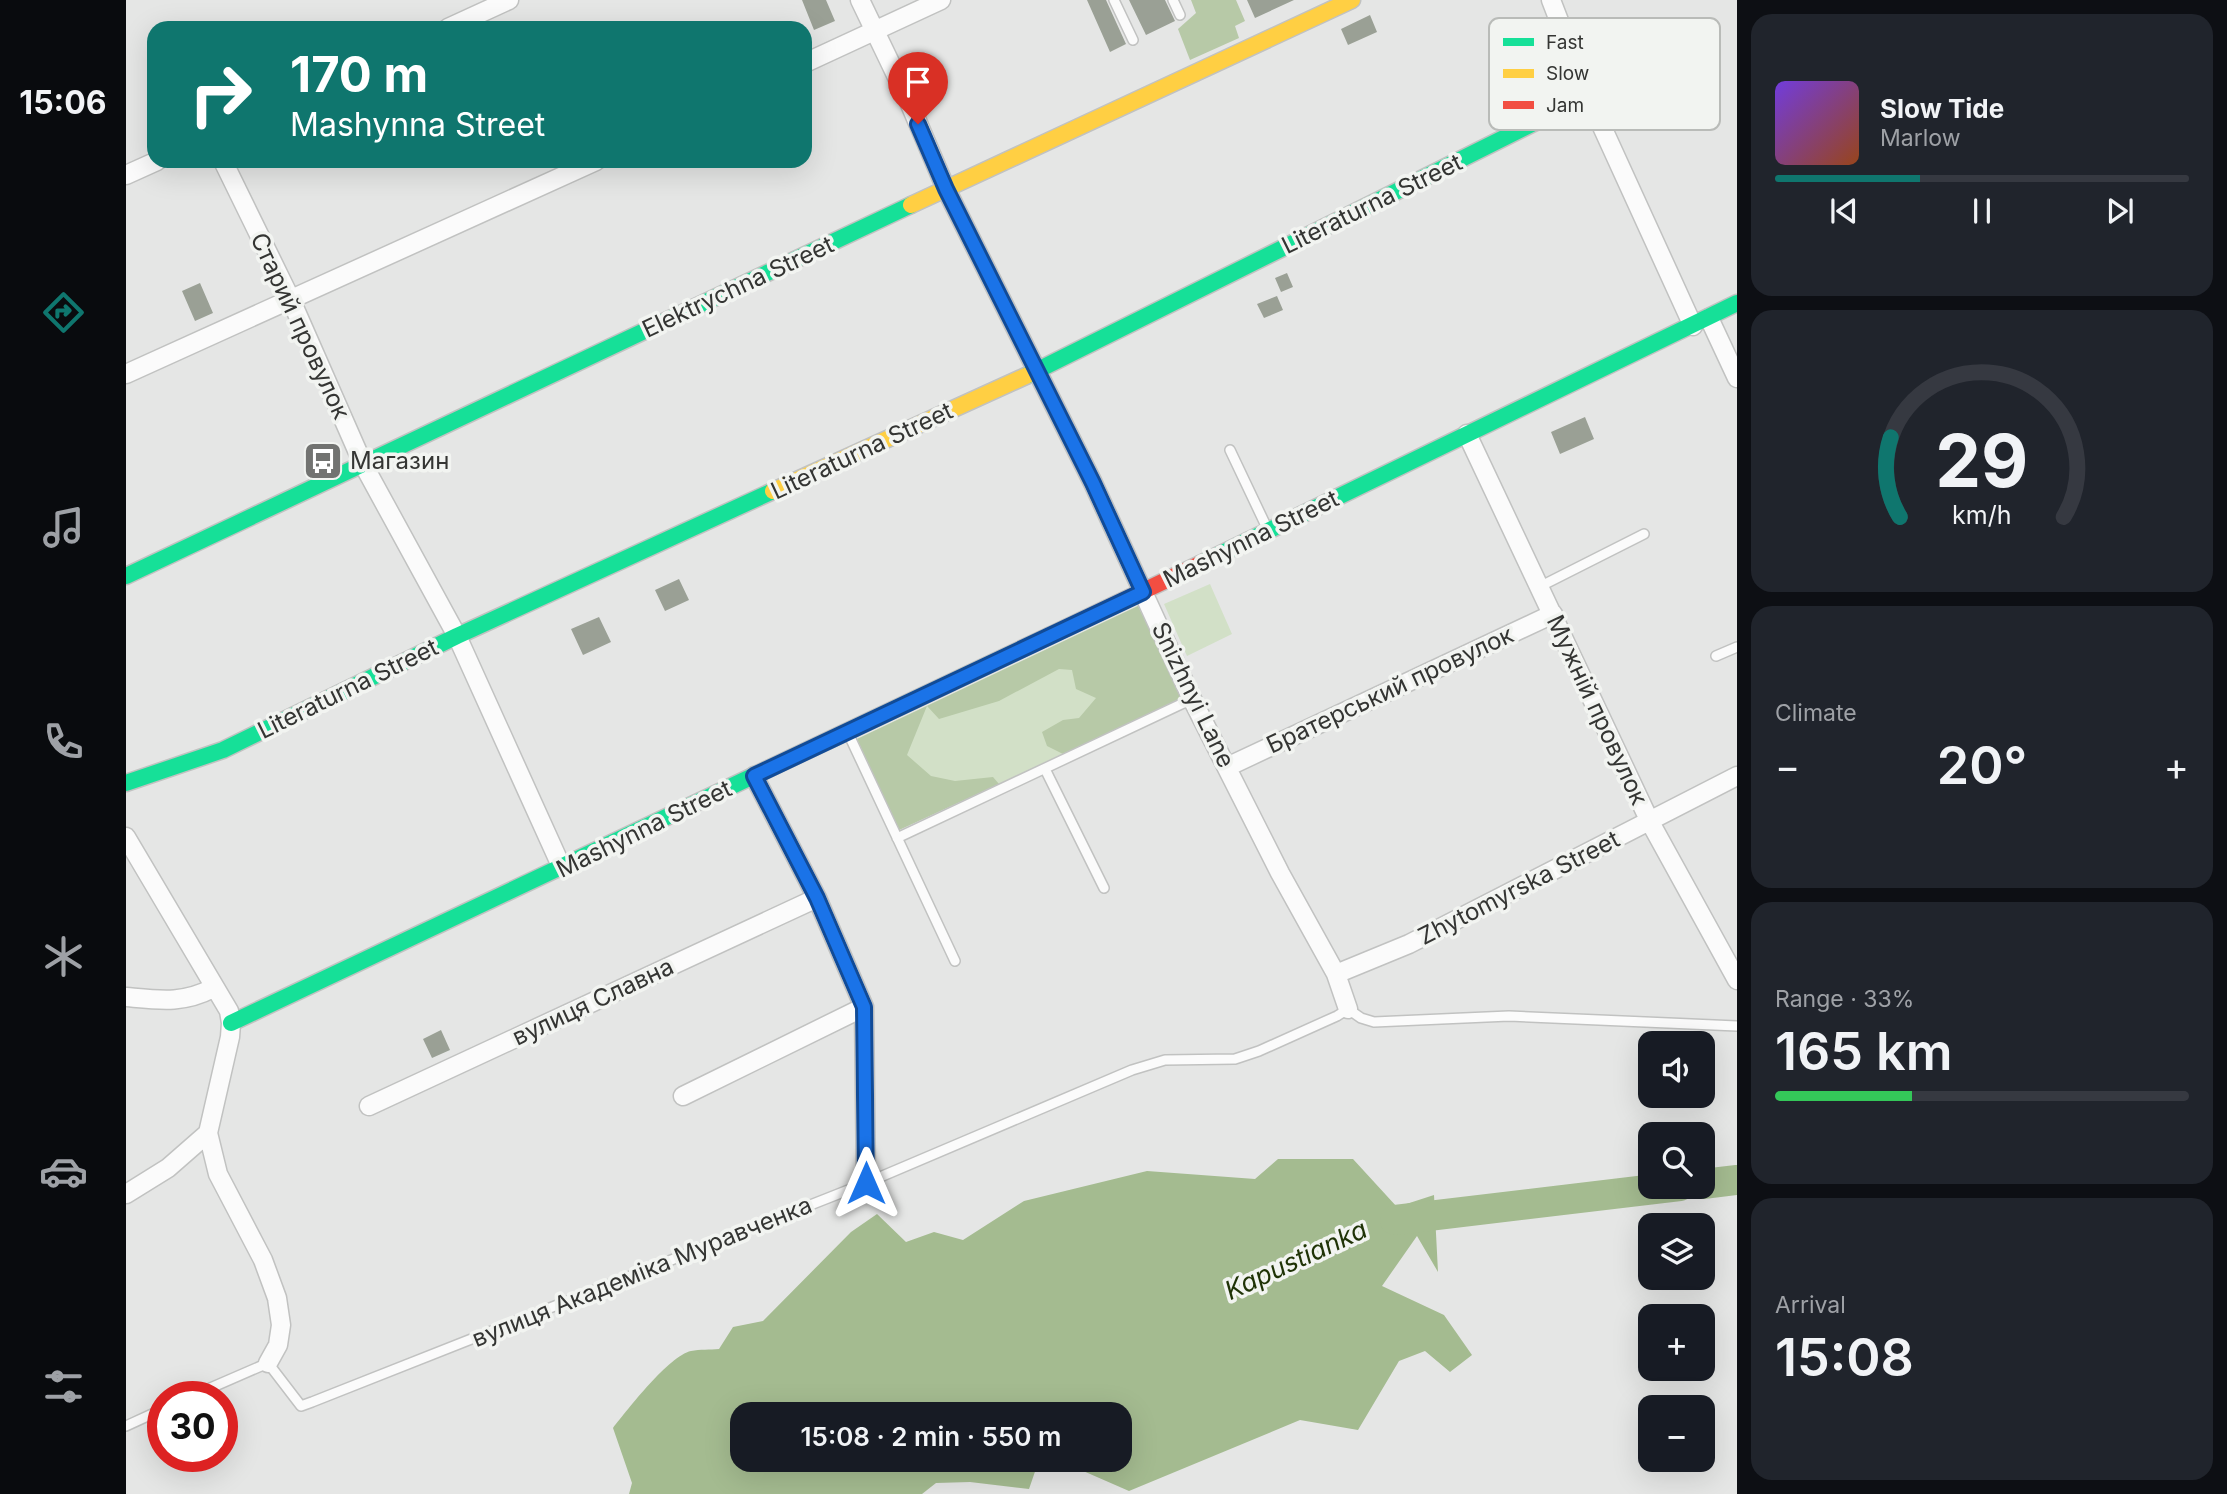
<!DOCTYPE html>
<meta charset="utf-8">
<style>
:root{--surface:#171b24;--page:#20242c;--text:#f1f3f6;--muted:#9ea1a6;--line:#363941;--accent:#0f766e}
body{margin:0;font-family:Inter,sans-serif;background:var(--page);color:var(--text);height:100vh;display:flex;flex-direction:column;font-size:26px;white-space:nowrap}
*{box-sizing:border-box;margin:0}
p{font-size:23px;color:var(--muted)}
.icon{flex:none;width:38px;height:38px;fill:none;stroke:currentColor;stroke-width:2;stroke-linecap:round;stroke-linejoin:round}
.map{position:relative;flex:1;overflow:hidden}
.drawer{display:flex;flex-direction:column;gap:14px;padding:14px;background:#0d0f14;width:490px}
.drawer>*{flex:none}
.banner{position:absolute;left:21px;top:21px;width:665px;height:147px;border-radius:21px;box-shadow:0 7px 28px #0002;background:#0f766e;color:#fff;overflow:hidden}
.fabs{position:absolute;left:1512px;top:1031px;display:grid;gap:14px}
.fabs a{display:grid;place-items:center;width:77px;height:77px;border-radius:14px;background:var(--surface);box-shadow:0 7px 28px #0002;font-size:35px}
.speed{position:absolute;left:21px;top:1381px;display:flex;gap:14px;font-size:35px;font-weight:700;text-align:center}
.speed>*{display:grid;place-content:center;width:91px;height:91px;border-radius:50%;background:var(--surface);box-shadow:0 7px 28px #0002;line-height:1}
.speed .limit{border:10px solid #d22;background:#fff;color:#111}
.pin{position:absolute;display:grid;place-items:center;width:60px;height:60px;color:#fff;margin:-72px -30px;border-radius:50% 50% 50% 0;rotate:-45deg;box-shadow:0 0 7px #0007}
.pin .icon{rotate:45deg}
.me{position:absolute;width:77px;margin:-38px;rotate:0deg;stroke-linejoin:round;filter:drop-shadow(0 0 5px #0008)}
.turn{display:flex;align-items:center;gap:24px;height:147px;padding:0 28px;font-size:32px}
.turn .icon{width:91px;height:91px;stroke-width:2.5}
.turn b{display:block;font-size:49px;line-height:60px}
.big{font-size:52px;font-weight:600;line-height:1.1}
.drawer .tile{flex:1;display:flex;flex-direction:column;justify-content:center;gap:10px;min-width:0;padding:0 24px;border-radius:21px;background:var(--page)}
.drawer .dial{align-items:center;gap:0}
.dial svg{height:182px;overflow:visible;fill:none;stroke:var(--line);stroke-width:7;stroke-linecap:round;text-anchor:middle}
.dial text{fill:var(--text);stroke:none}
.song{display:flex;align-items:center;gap:21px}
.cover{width:84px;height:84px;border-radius:10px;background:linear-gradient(135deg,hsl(260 70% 55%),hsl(20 70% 35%))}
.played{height:7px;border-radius:4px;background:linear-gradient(90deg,var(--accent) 35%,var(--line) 35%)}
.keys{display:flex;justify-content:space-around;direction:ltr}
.heat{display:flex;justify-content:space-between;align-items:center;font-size:38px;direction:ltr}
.charge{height:10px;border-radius:5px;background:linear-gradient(90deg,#34c759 33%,var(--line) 0)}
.trip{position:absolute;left:604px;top:1402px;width:402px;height:70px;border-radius:21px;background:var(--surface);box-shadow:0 7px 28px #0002;font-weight:600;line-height:70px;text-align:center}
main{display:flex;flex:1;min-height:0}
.dock{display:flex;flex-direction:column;width:126px;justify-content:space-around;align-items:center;background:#090b0e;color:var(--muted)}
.dock .icon{width:49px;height:49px}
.dock .selected{color:var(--accent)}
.dock b{font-size:32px;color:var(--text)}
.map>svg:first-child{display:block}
.green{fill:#d2e0c7}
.forest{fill:#b7c9a7}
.water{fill:#a4bb90}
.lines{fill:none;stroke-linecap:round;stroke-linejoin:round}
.river{stroke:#a4bb90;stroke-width:30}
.building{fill:#9aa095}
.lane-casing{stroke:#c1c2c1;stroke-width:12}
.street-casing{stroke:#c1c2c1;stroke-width:21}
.fast-casing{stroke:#c1c2c1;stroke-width:19}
.slow-casing{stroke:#c1c2c1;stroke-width:19}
.jam-casing{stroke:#c1c2c1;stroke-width:19}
.lane{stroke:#fbfbfb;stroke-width:9}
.street{stroke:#fbfbfb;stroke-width:18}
.fast{stroke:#16e098;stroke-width:16}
.slow{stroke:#ffcf43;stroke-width:16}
.jam{stroke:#f24e42;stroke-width:16}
.route-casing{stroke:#114b97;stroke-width:18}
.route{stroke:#1a73e8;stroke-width:12}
.labels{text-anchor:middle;stroke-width:7;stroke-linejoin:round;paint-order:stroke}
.street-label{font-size:24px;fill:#343533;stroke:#f2f4f1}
.poi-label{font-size:24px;fill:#343533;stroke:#f2f4f1;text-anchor:start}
.water-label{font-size:26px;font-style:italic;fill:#1f3306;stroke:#f2f4f1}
.key{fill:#f2f4f1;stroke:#b9bbb8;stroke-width:2}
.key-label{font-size:19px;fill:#343533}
</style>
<main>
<nav class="dock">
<b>15:06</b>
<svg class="icon selected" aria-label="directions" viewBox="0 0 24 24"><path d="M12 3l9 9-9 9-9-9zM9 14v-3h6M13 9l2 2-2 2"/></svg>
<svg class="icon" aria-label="music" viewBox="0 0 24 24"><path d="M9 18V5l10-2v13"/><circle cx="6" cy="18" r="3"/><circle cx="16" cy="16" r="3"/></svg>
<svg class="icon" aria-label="phone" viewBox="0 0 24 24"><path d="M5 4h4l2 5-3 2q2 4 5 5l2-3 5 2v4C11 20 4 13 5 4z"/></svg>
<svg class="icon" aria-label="climate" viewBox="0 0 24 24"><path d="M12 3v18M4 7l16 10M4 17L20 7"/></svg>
<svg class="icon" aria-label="car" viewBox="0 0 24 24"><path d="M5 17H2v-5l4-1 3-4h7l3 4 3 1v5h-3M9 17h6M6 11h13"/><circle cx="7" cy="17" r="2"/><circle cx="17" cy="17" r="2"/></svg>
<svg class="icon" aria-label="filters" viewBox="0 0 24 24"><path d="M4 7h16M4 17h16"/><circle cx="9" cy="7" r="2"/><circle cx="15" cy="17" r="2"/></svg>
</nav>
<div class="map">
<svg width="1611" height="1494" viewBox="0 0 1611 1494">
<rect width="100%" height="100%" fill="#e5e6e5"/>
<!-- green -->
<path class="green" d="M1084,584L1106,634L1061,656L1038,604Z
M1012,606L1058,699L773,830L731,739Z"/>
<!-- forest -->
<path class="forest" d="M1065,0H1110L1119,21L1109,26L1113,38L1064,60L1052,29L1070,13Z
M1012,606L1058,699L937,754L921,746L916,732L937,720L953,718L970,698L950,689L946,670L933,669L873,701L813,719L801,706L781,755L805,776L829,781L867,777L873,784L773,830L731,739Z"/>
<!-- water -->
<path class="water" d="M1152,1159H1227L1271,1207L1308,1195L1312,1272L1291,1236L1256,1286L1318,1315L1346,1355L1324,1372L1299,1351L1273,1361L1232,1430L1174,1420L1003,1491L932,1460H994V1414H616V1460H913L903,1489L844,1482L810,1483L796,1494H503L506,1483L487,1428C502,1409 543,1356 565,1351C574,1349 584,1350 593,1349L607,1327L637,1321L725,1232L751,1214L780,1242L808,1232L837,1240L898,1201L1021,1171L1129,1179Z"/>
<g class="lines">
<!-- river -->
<path class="river" d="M1577,1184L1611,1180
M1269,1220L1554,1186"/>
</g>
<!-- building -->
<path class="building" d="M676,0H700L709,21L688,30Z
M961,0H980L1000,44L984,52Z
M1003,0H1039L1049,21L1020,35Z
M1121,0H1168L1129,18Z
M1244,15L1251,32L1222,45L1215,29Z
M1161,273L1167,287L1155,292L1149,278Z
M74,283L87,313L69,321L56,291Z
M1151,296L1157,310L1138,318L1131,304Z
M1459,417L1468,439L1434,454L1425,432Z
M553,579L563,600L539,611L529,590Z
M473,617L485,642L457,655L445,629Z
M315,1030L324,1050L306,1058L297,1039Z"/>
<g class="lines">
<!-- lane casing -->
<g class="lane-casing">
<path id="lane" d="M988,0L1007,40
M1047,0L1054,15
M1104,450L1141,528
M1413,587L1518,534
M1590,656L1611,647
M722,733L829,961
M919,769L978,888
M771,838L1066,699
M66,1396L142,1363L175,1406L186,1402L740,1183L1006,1070L1039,1060L1109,1059L1133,1051L1211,1016L1222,1009L1235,1018L1248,1022L1383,1016L1611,1026
M0,1426L37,1409"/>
</g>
<!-- street casing -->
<g class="street-casing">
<path id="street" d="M734,0L783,102L820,189L967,483L1066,699L1154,873L1210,974L1222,1009
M1425,0L1462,96L1567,326
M322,28L383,0
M679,63L815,0
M97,161L165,300L237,464L331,636L436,868
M0,175L31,161
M1583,318L1611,378
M0,374L470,161
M1341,434L1524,822L1611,980
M1101,767L1427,614
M628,776L691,898L738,1007L740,1183
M0,837L103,1011L105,1023L104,1037L82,1133L92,1174L137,1260L151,1298L155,1325L152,1345L142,1363
M1210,974L1283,944L1611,776
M0,997C33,1000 57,1004 87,988
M557,1096L738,1007
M243,1106L691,898
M0,1194L42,1168L82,1133"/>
</g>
<!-- fast casing -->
<g class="fast-casing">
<path id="fast" d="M902,375L1462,96
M1074,564L1611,303
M0,576L785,205
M0,783L97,750L331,636L647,491
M105,1023L923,636"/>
</g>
<!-- slow casing -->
<g class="slow-casing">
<path id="slow" d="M785,205L1226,0
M647,491L902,375"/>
</g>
<!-- jam casing -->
<g class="jam-casing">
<path id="jam" d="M923,636L1074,564"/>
</g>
<!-- lane -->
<use href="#lane" class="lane"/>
<!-- street -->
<use href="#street" class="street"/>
<!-- fast -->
<use href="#fast" class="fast"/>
<!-- slow -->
<use href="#slow" class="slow"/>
<!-- jam -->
<use href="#jam" class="jam"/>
</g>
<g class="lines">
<!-- route casing -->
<g class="route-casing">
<path id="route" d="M740,1183L738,1007L691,898L628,776L1017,592L967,483L820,189L792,124"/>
</g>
<!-- route -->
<use href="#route" class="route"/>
</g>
<!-- icons -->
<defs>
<g id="bus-square" transform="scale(2.0125)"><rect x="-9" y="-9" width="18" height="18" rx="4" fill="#727371" stroke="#f2f4f1"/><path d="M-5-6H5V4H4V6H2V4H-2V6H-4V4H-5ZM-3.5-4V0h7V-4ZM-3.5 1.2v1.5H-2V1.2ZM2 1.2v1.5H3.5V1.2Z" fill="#fff"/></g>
</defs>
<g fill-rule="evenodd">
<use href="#bus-square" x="197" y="461"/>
</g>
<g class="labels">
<!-- street labels -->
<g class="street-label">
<text transform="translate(1246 204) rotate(-26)" y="8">Literaturna Street</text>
<text transform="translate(612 287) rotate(-25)" y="8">Elektrychna Street</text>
<text transform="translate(174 326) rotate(65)" y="8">Старий провулок</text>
<text transform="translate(736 451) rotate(-25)" y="8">Literaturna Street</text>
<text transform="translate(1125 539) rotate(-26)" y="8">Mashynna Street</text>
<text transform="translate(222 689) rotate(-26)" y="8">Literaturna Street</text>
<text transform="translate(1264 690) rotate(-25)" y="8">Братерський провулок</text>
<text transform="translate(1067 695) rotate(64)" y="8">Snizhnyi Lane</text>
<text transform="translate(1471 710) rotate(65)" y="8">Мужній провулок</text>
<text transform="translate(518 829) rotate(-26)" y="8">Mashynna Street</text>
<text transform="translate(1393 888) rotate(-27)" y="8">Zhytomyrska Street</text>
<text transform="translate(467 1002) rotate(-25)" y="8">вулиця Славна</text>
<text transform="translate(516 1272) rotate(-22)" y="8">вулиця Академіка Муравченка</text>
</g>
<!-- poi labels -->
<g class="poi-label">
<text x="224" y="469">Магазин</text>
</g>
<!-- water labels -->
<g class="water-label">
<text transform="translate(1170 1260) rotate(-25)" y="9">Kapustianka</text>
</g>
</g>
<!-- legend -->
<rect x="1363" y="18" width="231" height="112" rx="10" class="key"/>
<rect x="1377" y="38" width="31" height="8" fill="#16e098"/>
<rect x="1377" y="69" width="31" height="9" fill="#ffcf43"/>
<rect x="1377" y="101" width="31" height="8" fill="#f24e42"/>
<g class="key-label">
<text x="1420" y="49">Fast</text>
<text x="1420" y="80">Slow</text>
<text x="1420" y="112">Jam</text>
</g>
</svg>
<div class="fabs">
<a><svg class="icon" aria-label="sound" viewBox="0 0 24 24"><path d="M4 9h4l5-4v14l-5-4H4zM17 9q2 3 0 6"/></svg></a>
<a><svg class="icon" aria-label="search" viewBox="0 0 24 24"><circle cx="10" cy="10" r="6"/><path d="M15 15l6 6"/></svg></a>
<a><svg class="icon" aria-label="layers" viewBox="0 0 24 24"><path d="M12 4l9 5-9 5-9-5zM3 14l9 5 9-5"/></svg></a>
<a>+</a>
<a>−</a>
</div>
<div class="speed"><div class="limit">30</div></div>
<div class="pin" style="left:792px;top:124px;background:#d93025"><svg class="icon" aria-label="arrive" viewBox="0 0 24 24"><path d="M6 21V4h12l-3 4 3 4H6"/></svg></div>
<svg class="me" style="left:740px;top:1183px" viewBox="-20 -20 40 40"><path d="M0-17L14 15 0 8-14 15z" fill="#1a73e8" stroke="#fff" stroke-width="4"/></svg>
<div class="trip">15:08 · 2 min · 550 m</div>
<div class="banner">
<div class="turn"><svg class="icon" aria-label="right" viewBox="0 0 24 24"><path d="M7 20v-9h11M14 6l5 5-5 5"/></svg><div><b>170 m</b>Mashynna Street</div></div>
</div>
</div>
<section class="drawer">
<div class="tile">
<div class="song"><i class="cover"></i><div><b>Slow Tide</b><p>Marlow</p></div></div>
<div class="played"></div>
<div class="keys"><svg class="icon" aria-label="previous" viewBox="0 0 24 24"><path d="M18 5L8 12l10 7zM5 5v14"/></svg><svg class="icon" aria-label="pause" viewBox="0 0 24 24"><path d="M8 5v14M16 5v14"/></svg><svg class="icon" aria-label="next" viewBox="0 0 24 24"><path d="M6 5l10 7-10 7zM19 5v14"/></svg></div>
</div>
<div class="tile dial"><svg viewBox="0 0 100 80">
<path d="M14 69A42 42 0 1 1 86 69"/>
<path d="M14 69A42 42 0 0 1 10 34" stroke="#0f766e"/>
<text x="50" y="56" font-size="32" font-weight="700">29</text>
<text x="50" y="72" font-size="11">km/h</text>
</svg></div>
<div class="tile"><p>Climate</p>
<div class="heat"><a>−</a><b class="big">20°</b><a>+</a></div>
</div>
<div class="tile"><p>Range · 33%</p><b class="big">165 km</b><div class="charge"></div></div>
<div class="tile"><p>Arrival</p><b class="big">15:08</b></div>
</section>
</main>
